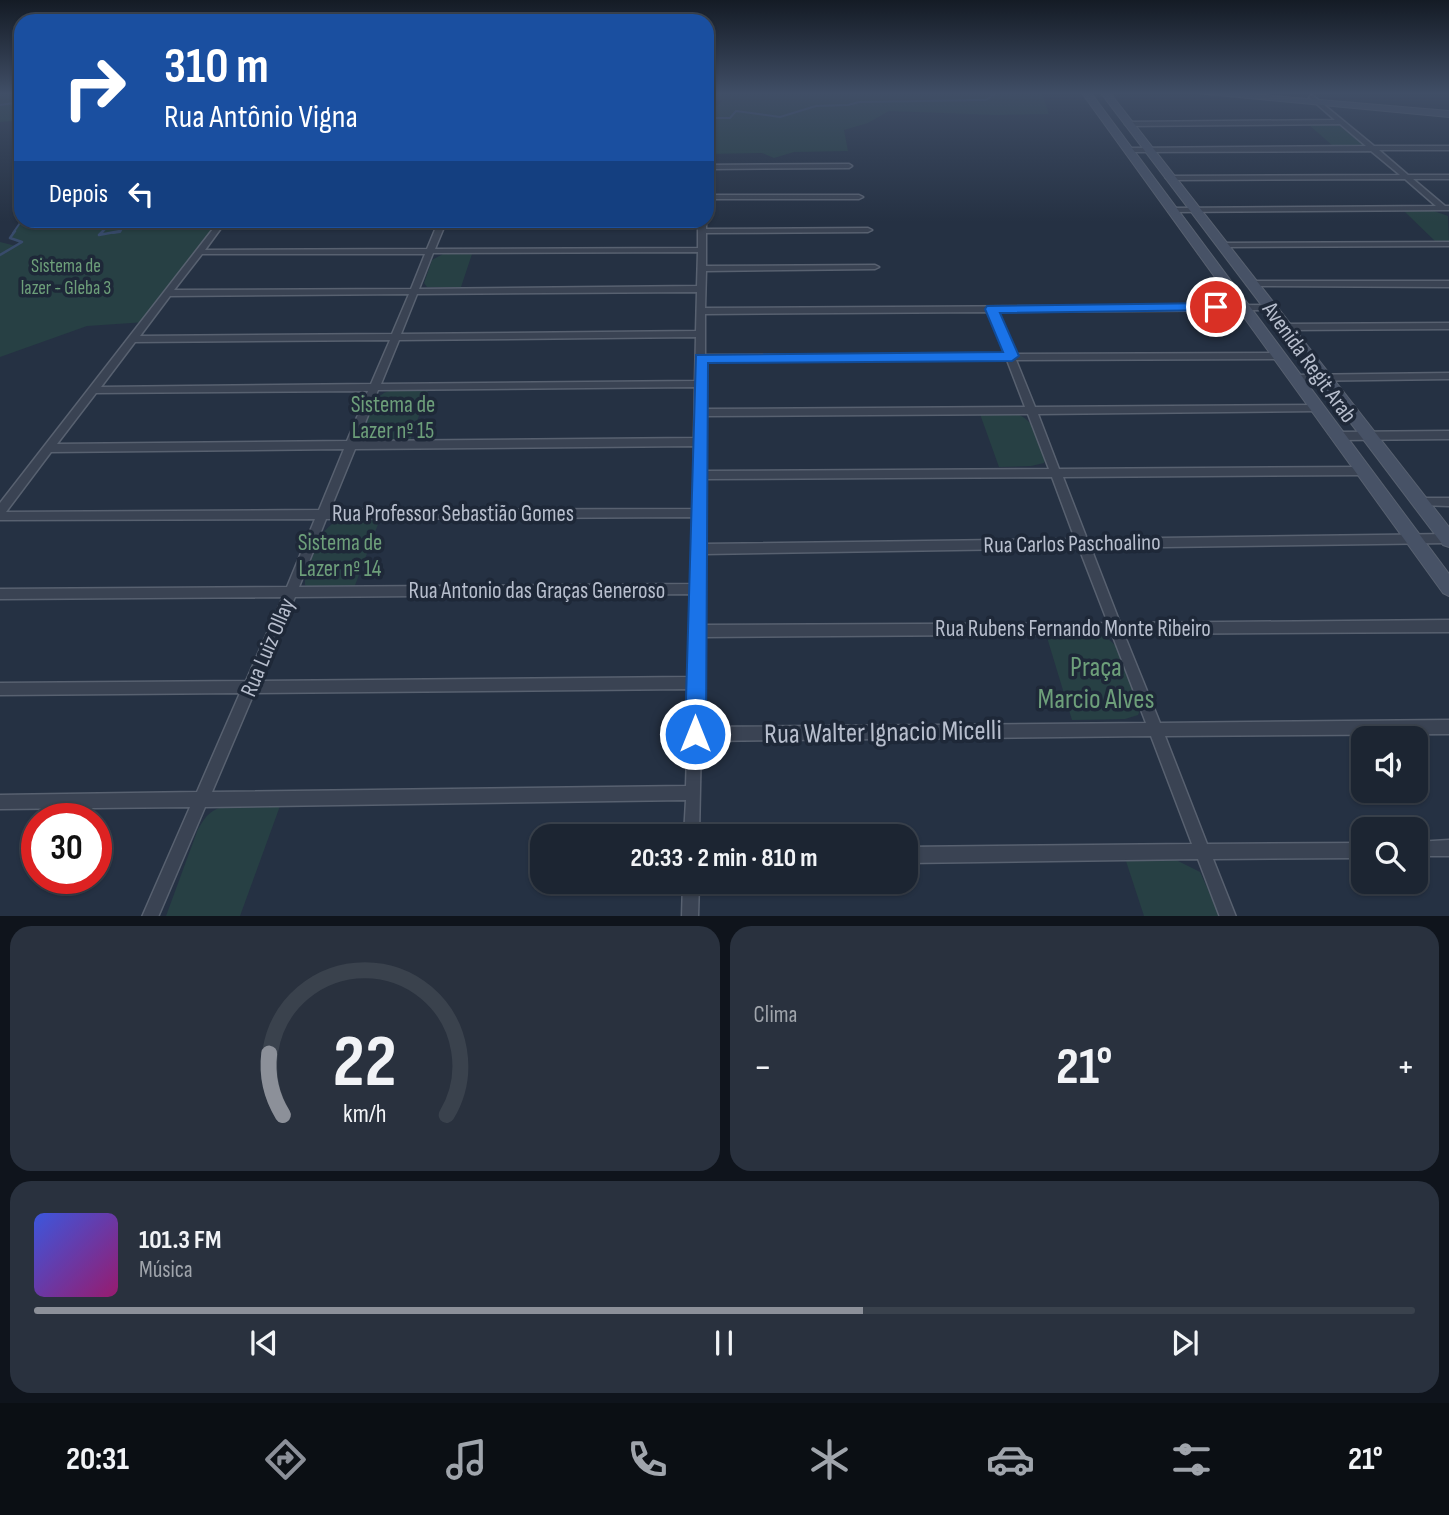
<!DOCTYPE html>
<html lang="pt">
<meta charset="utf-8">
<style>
:root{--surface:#1c2532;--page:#29313e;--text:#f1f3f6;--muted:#a0a5ac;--line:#3a424d;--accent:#8c9099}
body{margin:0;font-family:"Sofia Sans Condensed",sans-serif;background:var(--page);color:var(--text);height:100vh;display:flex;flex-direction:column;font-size:26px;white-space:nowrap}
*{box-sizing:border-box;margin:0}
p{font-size:23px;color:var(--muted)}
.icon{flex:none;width:38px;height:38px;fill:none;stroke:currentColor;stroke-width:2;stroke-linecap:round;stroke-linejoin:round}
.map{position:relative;height:916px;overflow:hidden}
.sheet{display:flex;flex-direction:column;gap:10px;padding:10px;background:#0f141c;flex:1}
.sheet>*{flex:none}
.top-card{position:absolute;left:14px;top:14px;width:700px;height:214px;border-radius:21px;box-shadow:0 2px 5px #0004,0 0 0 2px var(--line);background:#1a4fa0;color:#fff;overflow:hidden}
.buttons{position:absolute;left:1351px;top:726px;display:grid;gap:14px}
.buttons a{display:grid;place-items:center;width:77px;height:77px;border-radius:14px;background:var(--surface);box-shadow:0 2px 5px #0004,0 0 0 2px var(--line);font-size:35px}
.speed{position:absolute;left:21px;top:803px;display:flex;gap:14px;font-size:35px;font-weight:700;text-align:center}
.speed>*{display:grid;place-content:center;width:91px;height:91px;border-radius:50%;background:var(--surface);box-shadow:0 2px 5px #0004,0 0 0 2px var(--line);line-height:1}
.speed .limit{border:10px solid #d22;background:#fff;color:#111}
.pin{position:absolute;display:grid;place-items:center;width:60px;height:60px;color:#fff;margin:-30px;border:4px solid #fff;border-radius:50%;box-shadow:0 2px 7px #0007}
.me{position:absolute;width:77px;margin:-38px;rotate:0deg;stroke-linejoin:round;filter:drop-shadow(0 0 5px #0008)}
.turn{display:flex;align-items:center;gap:24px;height:147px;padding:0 35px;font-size:32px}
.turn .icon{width:91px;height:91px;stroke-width:2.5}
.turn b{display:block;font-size:49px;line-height:60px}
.then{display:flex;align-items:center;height:66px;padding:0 35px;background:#0003;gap:14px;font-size:26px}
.big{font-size:52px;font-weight:700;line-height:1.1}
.sheet .card{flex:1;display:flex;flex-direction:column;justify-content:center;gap:10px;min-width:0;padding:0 24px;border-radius:21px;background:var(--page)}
.sheet .dial{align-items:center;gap:0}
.dial svg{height:182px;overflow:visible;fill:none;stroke:var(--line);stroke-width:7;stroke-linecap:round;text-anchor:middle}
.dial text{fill:var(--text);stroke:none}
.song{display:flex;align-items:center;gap:21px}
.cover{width:84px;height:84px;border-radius:10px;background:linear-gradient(135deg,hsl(230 70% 55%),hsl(320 70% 35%))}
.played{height:7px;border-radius:4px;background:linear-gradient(90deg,var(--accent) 60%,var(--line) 60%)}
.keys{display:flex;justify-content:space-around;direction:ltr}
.heat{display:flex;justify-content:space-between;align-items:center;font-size:38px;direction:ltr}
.sheet .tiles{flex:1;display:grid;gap:10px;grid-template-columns:1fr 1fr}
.card:last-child{grid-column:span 2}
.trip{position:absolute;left:530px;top:824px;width:388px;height:70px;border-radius:21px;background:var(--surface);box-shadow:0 2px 5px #0004,0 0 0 2px var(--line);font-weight:700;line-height:70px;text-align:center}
.tab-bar{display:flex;height:112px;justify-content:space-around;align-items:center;background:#0b0f14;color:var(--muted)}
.tab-bar .icon{width:49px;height:49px}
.tab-bar .current{color:var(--accent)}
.tab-bar b{font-size:32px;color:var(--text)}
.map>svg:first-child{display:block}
.green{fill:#274044}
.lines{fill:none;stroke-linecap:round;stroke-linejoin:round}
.stream-far1{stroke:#384b6b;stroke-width:2}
.stream{stroke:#384b6b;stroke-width:2.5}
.minor-casing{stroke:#586170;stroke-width:3}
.secondary-casing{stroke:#586170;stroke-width:2}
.minor{fill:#3a4353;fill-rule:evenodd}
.secondary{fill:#475266;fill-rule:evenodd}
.route{fill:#1a73e8;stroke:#114b97;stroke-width:2}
.labels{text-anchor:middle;stroke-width:7;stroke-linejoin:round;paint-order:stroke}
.far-park-label{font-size:19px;fill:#6d9f7a;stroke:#1e2838}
.street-label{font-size:23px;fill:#b7becd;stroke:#1e2838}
.park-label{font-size:23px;fill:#6d9f7a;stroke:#1e2838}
.near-park-label{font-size:28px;fill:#6d9f7a;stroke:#1e2838}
.near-street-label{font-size:28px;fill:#b7becd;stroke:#1e2838}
</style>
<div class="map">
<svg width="1449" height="917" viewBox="0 0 1449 917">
<rect width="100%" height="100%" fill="#253143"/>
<!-- green -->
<path class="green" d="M0,93H21V120L0,122Z
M718,93H1042L1049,114L996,115L889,111L868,123L844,130L848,151L794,152L774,158L762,153L707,154V110L714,108L722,101L707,95Z
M1308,124L1340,126L1363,145L1334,147Z
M1403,210H1431L1448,216L1449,241H1435Z
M79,220L224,221L146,322L87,326L0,357V242L16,246L21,244L10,238L22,221Z
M443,254H472L461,287H427L424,283L432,260Z
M428,390L410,441H365L361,439C361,431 364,424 367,417C380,382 395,391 428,390Z
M1013,413C1035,418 1038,439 1046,458L1044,463L1031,466L999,467L980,414Z
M345,519H380L354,588H310L305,585V579C313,557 318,523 345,519Z
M1095,633C1126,641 1131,679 1142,706L1138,715L1125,719L1072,720L1046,634Z
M280,806L240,916H166L198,829C202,823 206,815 213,811C229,801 261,807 280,806Z
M1176,860L1200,872L1220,916H1144L1126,861Z"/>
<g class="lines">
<!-- stream-far1 -->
<path class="stream-far1" d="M0,105L21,102
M707,118H730L736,111L780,117L816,106L848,105L859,102L986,100L995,93
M49,220H57
M81,220H92
M13,233L22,220
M101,233L115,220
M113,233L120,232L127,220"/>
<!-- stream -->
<path class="stream" d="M103,231L99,235L120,231
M0,255L22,242L10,238L15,231"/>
<!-- minor casing -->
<g class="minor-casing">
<path id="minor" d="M1312,95L1374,146H1449V150H1379L1408,175H1449V179H1413L1445,206H1449V210L1172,212H1169V208L1436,206L1405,179L1170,180L1166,178L1170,176L1400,175L1371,151L1130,152L1127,150L1130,148L1366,146L1340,124L1128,126L1125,124L1128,122L1335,120L1310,98L1309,97Z
M707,165L849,164L852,166L849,168L707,169Z
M707,195H859L863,197L859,199H707Z
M220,220H227L205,250L427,249L439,220H447L435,249L698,248V220H706V229L868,228L872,230L868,232L706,233V266L875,265L879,267L875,269L706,271L705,308L1272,305L1273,307L1269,310L997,312L1014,354L1280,353L1285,356L1280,359L1016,360L1035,407L1317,405L1322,408L1317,411L1038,414L1059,469L1363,467L1367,468L1368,471L1367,474L1363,475L1063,477L1087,539L1449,534V542L1447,543L1091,548L1120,623L1449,620V632L1124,634L1160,723L1449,720V734L1165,736L1207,844L1363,843V858L1213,859L1236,917H1220L1198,859L906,863V847L1192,844L1151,736L701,741L699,836H684L686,800L205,807L158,917H142L190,807L0,809V795L197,792L240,693L0,695V683L246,681L283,597L0,599V589L287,587L315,519L0,520V503ZM698,252L697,286L419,289L433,253ZM202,254H425L411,289L174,290ZM697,292L696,331L401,334L417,294ZM409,294L392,334L140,336L170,296ZM989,312L1005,354L705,355V314ZM696,337L695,381L381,384L399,340ZM390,340L371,384L101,387L135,342ZM1007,360L1025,407L705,409V361ZM695,387L694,438L358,441L378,390ZM368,391L347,441L57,444L96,393ZM1028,414L1049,469L704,471L705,416ZM694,446L693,509L330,510L355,449ZM344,449L319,510L6,512L51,452ZM1052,477L1075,539L704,544V479ZM693,517L692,584L299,587L326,519ZM1079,548L1108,623L703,625L704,554ZM691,594L689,677L259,681L295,597ZM1112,634L1146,723L702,727L703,637ZM689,689L686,786L212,792L254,693Z
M1449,242V246L1222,247L1218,245L1222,243Z
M1252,281H1449V287L1249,286V282Z
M1449,323V329L1285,330L1281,327L1285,324Z
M1449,373V379L1296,381L1291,378L1296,375Z
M1449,431V439L1339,440L1334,436L1339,432Z
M1421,498H1449V506L1417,505L1415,502L1417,499Z
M1449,840V856H1416V842Z
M683,882H699L698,917H682Z"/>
</g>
<!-- secondary casing -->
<g class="secondary-casing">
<path id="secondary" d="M1082,93H1091L1449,574V596L1443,593Z
M1101,93H1110L1449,527V547L1443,545Z
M1197,93H1239L1449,111V117Z"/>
</g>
<!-- minor -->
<use href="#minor" class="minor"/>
<!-- secondary -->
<use href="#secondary" class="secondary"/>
</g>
<!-- sky -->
<linearGradient id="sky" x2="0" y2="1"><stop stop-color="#141b25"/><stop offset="0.42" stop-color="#404e66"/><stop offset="1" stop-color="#404e66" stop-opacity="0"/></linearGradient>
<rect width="1449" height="222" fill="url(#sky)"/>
<!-- route -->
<path class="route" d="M1216,303L1222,307L1220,310L1000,313L1019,356L1012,361L708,363L706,734L703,741L695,744L688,741L685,734L696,355L1003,352L985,309L987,306Z"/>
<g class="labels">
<!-- far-park labels -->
<g class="far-park-label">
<text x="66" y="272">Sistema de<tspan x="66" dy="22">lazer - Gleba 3</tspan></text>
</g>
<!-- street labels -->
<g class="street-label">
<text transform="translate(1310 362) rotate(54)" y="8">Avenida Regit Arab</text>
<text x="453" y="521">Rua Professor Sebastião Gomes</text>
<text transform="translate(1072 543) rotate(-1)" y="8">Rua Carlos Paschoalino</text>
<text x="537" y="598">Rua Antonio das Graças Generoso</text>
<text x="1073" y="636">Rua Rubens Fernando Monte Ribeiro</text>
<text transform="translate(267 647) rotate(-67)" y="8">Rua Luiz Ollay</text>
</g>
<!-- park labels -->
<g class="park-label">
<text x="393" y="412">Sistema de<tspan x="393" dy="26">Lazer nº 15</tspan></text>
<text x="340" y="550">Sistema de<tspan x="340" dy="26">Lazer nº 14</tspan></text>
</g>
<!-- near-park labels -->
<g class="near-park-label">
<text x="1096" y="676">Praça<tspan x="1096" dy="32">Marcio Alves</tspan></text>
</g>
<!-- near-street labels -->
<g class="near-street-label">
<text transform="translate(883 731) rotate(-1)" y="10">Rua Walter Ignacio Micelli</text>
</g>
</g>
</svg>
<div class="buttons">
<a><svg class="icon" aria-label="sound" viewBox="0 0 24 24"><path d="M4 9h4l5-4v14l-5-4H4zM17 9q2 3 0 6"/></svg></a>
<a><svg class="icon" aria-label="search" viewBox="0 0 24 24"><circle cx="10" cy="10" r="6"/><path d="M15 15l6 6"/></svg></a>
</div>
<div class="speed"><div class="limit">30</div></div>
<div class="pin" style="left:1216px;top:307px;background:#d93025"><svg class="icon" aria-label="arrive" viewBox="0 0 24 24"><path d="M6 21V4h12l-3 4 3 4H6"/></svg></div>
<svg class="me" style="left:695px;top:734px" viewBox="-20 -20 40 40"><circle r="17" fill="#1a73e8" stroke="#fff" stroke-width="3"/><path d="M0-11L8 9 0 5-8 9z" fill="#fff"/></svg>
<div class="trip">20:33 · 2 min · 810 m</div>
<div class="top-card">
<div class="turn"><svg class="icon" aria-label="right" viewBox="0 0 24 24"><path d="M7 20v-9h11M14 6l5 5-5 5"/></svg><div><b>310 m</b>Rua Antônio Vigna</div></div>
<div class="then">Depois<svg class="icon" aria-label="left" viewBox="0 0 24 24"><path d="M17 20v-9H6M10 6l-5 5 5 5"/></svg></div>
</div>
</div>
<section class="sheet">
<div class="tiles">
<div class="card dial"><svg viewBox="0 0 100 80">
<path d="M14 69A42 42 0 1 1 86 69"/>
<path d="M14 69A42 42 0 0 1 8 42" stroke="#8c9099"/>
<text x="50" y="56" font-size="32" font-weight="700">22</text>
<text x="50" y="72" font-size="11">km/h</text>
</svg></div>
<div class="card"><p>Clima</p>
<div class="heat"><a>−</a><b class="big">21°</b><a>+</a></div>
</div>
<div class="card">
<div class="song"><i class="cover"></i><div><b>101.3 FM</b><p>Música</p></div></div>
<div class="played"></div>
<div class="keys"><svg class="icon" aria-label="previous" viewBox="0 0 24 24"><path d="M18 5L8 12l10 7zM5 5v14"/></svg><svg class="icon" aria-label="pause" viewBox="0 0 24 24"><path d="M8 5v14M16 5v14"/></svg><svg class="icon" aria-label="next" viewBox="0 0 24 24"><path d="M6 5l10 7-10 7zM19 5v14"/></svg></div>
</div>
</div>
</section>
<nav class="tab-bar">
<b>20:31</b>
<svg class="icon current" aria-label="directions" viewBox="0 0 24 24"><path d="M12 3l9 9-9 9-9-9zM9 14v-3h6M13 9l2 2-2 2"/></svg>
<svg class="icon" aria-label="music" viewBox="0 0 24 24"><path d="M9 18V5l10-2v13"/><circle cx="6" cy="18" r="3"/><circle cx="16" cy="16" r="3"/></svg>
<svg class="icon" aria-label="phone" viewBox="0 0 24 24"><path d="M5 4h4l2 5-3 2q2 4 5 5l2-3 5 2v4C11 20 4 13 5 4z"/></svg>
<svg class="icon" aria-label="climate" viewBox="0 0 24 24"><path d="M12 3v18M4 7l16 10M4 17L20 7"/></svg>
<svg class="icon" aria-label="car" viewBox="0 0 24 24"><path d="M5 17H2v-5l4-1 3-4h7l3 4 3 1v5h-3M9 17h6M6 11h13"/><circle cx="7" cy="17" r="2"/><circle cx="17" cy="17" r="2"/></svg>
<svg class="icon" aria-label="filters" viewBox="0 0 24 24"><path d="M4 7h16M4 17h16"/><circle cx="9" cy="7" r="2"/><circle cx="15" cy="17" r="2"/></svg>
<b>21°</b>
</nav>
